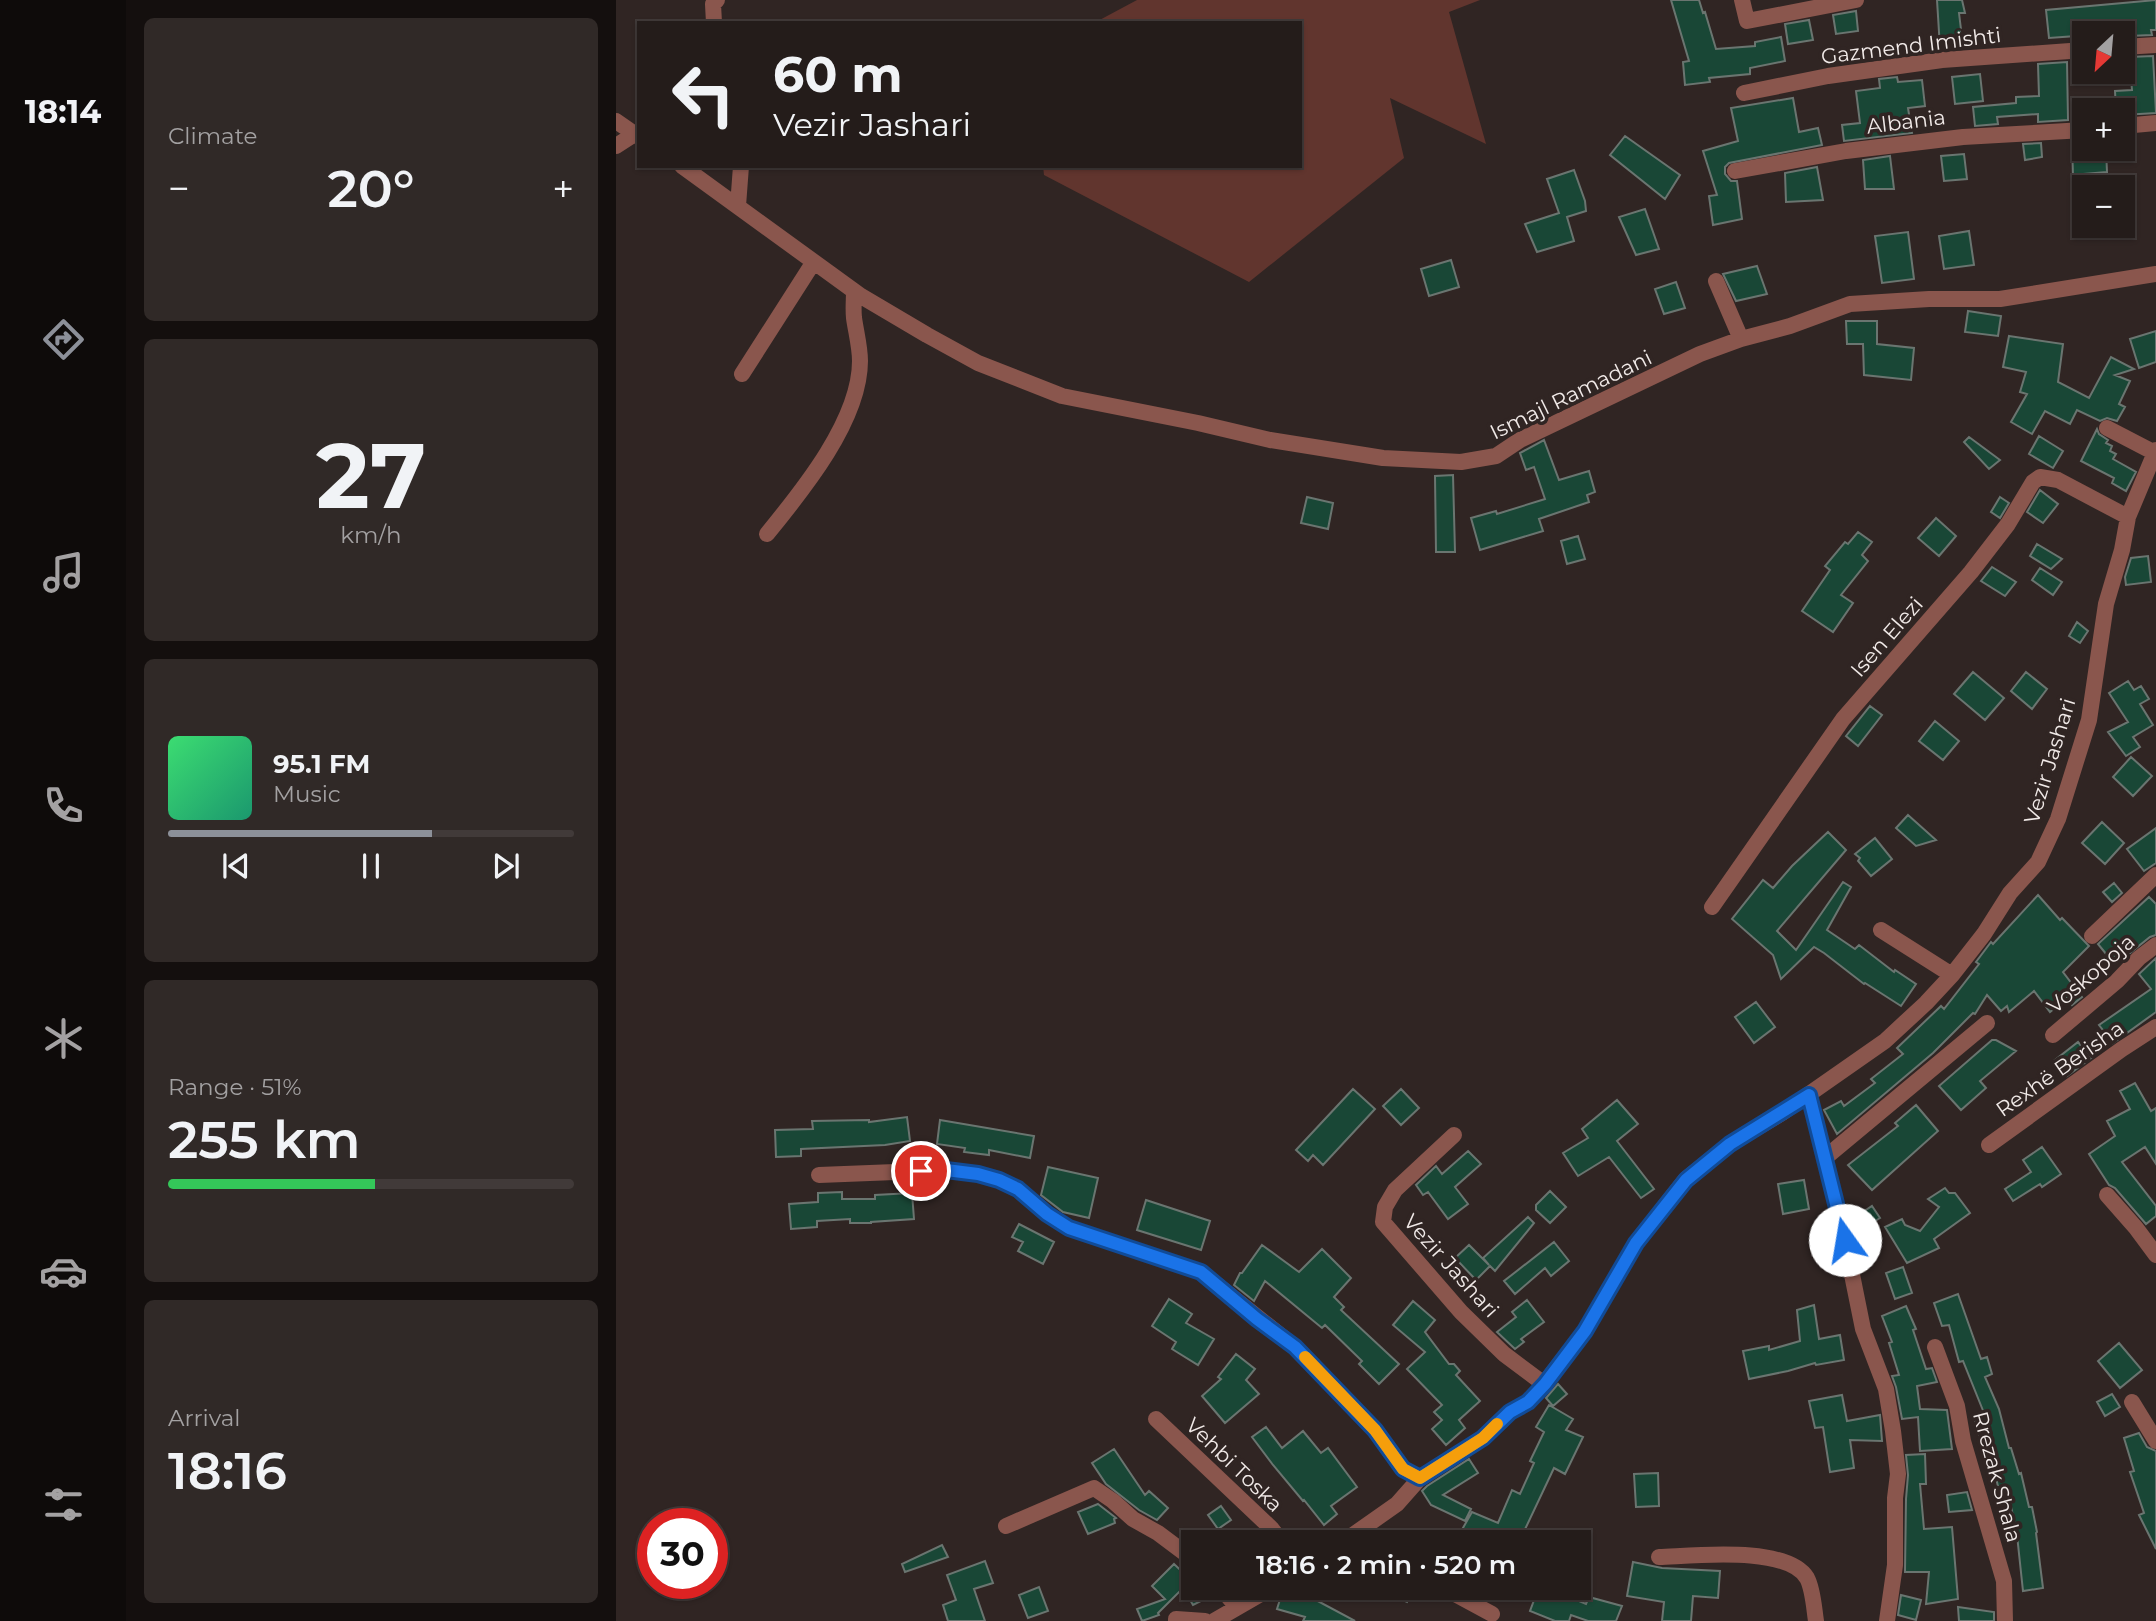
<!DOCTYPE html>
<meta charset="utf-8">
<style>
:root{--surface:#241c1a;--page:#302927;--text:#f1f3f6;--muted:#a3a1a2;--line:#413a39;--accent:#8c9099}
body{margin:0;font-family:Montserrat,sans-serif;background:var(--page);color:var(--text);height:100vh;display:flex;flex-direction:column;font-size:26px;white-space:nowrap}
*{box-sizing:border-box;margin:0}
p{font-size:23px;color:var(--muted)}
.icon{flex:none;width:38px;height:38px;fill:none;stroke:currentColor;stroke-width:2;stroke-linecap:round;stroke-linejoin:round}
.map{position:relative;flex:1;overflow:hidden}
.side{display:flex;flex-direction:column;gap:18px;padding:18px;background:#140f0e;width:490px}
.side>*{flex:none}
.hud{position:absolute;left:21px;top:21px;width:665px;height:147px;border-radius:0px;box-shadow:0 2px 5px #0004,0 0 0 2px var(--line);background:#241c1a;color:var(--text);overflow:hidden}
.needle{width:46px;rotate:206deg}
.tools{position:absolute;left:1456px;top:21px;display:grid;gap:14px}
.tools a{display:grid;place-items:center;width:63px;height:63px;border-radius:0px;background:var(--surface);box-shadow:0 2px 5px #0004,0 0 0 2px var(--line);font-size:35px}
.speed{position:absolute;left:21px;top:1508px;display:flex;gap:14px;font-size:35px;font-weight:700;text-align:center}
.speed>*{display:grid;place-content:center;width:91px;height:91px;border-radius:50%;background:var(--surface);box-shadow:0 2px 5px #0004,0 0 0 2px var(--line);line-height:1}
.speed .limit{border:10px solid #d22;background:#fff;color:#111}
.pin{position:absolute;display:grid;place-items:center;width:60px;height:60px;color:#fff;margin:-30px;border:4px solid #fff;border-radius:50%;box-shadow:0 2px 7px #0007}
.me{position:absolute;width:77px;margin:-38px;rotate:347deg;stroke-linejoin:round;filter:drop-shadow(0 0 5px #0008)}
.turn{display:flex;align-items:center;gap:24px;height:147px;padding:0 21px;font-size:32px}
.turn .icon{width:91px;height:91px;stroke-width:2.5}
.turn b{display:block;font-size:49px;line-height:60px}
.big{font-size:52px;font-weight:600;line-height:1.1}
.side .widget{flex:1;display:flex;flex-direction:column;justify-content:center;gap:10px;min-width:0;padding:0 24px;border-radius:10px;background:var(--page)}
.side .dial{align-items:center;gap:0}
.dial b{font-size:91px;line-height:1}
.song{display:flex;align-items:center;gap:21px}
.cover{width:84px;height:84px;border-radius:10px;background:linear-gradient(135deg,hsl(140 70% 55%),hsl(160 70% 35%))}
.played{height:7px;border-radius:4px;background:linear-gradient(90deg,var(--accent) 65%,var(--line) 65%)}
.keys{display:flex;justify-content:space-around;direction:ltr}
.heat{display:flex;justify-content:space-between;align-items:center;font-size:38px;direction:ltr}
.charge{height:10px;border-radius:5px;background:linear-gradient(90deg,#34c759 51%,var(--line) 0)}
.trip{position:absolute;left:565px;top:1530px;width:410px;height:70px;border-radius:0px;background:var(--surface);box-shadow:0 2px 5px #0004,0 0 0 2px var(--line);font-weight:600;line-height:70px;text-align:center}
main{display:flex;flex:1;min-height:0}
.menu{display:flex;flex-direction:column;width:126px;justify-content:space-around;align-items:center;background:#0e0b0a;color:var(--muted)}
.menu .icon{width:49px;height:49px}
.menu .current{color:var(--accent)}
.menu b{font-size:32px;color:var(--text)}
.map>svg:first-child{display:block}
.green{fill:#61352e}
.building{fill:#194736;stroke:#6a7570;stroke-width:2}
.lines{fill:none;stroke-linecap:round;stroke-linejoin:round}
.street{stroke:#8a564d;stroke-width:16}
.route-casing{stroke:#114b97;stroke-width:18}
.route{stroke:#1a73e8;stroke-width:12}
.slow{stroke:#f59e0b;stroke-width:12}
.labels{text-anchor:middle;stroke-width:7;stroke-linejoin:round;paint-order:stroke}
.street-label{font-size:21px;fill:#f1eae8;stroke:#302523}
</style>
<main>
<nav class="menu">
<b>18:14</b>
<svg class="icon current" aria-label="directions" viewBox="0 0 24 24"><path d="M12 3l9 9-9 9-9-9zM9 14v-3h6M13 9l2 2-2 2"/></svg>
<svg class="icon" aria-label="music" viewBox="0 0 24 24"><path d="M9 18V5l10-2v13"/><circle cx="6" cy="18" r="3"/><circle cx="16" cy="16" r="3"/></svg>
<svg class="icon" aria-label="phone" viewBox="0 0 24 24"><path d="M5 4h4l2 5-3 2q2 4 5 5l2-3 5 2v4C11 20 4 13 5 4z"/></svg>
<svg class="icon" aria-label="climate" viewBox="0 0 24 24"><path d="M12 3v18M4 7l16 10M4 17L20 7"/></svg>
<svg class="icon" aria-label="car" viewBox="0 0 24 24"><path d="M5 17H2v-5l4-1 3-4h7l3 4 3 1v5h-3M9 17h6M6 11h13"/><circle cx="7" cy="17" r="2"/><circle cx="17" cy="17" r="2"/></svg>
<svg class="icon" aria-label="filters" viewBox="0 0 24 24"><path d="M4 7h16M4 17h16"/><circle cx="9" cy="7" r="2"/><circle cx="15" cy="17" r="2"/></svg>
</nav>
<section class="side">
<div class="widget"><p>Climate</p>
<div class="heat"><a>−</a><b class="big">20°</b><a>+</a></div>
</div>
<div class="widget dial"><b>27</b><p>km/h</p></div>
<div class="widget">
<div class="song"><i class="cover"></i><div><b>95.1 FM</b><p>Music</p></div></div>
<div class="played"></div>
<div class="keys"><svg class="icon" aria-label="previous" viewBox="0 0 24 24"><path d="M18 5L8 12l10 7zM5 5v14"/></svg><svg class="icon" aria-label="pause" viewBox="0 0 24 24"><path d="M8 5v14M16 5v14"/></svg><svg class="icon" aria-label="next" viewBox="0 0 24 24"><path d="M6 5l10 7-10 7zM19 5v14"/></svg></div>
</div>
<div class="widget"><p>Range · 51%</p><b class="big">255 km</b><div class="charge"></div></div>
<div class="widget"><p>Arrival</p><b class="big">18:16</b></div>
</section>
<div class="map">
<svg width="1540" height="1621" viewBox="0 0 1540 1621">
<rect width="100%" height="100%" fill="#302523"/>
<!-- green -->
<path class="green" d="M521,0H864L833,12L870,144L774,98L788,158L633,282L428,175L427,166H684V23H478Z"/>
<!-- building -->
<path class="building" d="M1055,0H1083L1087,13L1089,12L1100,49L1139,46V42L1165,37L1169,61L1134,68V74L1093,78L1094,82L1069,85L1067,62L1073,61Z
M1321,0H1346L1349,13H1343L1347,46L1324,48Z
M1540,0V30H1535L1536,35L1512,36V32L1460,33V36L1433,38L1430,10Z
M1240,11L1242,31L1220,34L1217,15Z
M1193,20L1197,40L1172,44L1169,24Z
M1537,56L1540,113L1507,115V110H1500L1499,91L1516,90L1513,57Z
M1451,62L1452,120L1422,122V114L1381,117L1382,124L1359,126L1357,107L1400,103V97L1423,96L1422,64Z
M1364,74L1367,101L1339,104L1336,77Z
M1281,77L1282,82L1306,80L1309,106L1292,108L1296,133L1228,141L1226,125L1244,123L1240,91L1264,88L1263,79Z
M1177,98L1183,132L1202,128L1206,145L1113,163L1109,167V174L1115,181H1121L1126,219L1097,225L1093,196L1101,195L1087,151L1122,141L1115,108Z
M1009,136L1064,175L1049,199L994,155Z
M1456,141H1468V149H1490L1491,172L1468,174V177H1457Z
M1425,143L1426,157L1409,160L1407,144Z
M1348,154L1351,179L1328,181L1325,156Z
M1274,156L1278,189H1249L1247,160Z
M1201,167L1207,200L1170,202L1169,173Z
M958,170L969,201L970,211L951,217L958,241L921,252L909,224L943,213L931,179Z
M1029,209L1043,249L1020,255L1003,217Z
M1353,231L1358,265L1328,269L1323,236Z
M1292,232L1298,279L1266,283L1259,236Z
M835,260L843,287L813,296L805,269Z
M1141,266L1151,294L1120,301L1107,274Z
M1060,282L1069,308L1048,314L1039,289Z
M1352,311L1385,316L1382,336L1349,332Z
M1230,321H1261V344L1298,348L1295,380L1248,375L1247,344H1231Z
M1540,331V362L1523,368L1514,339Z
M1393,336L1447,344L1442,382L1473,398L1495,357L1518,369L1499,375L1514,381L1503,404L1509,407L1501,421L1491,418L1484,421L1461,410L1454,424L1429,411L1416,434L1395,422L1411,394L1404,392L1410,372L1387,367Z
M1481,429L1483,434L1492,440L1490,443L1496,446L1494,451L1500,454L1497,459L1520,472L1510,491L1496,483L1498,478L1465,461Z
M1423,436L1447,451L1437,468L1413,454Z
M1353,437L1384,460L1373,469L1348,442Z
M928,440L943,480L973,471L979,492L971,495L973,502L923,519L927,531L864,550L855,518L880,511L881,514L929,499L918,467L910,470L904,453Z
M837,475L839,552H820L819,476Z
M1424,490L1442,504L1427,523L1411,512Z
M691,497L717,503L712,529L685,523Z
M1384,497L1393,503L1384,518L1375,512Z
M1320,518L1340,536L1323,556L1302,538Z
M1242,532L1256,542L1246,555L1252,561L1225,595L1237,603L1217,632L1186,611L1214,570L1209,566L1229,542L1232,544Z
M962,536L969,559L951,564L945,541Z
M1421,544L1446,559L1435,569L1414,556Z
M1532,556L1535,582L1510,585L1509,577L1515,558Z
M1376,567L1400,582L1389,596L1365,581Z
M1424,568L1446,582L1437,595L1416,580Z
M1461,622L1472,631L1464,643L1453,636Z
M1357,672L1388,698L1369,720L1338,694Z
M1410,672L1431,689L1416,709L1395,691Z
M1512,681L1518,690L1525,686L1533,699L1524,704L1537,725L1517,737L1524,747L1510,756L1492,732L1512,722L1493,693Z
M1254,706L1266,715L1242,746L1230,736Z
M1319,721L1343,741L1327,760L1303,741Z
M1515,757L1536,776L1517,796L1497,777Z
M1292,815L1320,840L1300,846L1280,828Z
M1486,822L1508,843L1489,864L1466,843Z
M1540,828V863L1528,871L1511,849Z
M1212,832L1230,850L1161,931L1180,950L1227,882L1235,887L1211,930L1239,949L1243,945L1278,972L1279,970L1300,984L1285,1006L1249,983L1248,984L1208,953L1198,947L1165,979L1157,955L1116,919L1147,880L1157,888L1176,866Z
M1259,838L1276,859L1255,876L1242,861L1244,858L1239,854Z
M1498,883L1506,893L1496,902L1487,892Z
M1422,895L1444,920L1446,918L1473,946L1447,972L1466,997L1456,1005L1451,998L1434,1012L1418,991L1393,1012L1391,1006L1385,1011L1371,995L1359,1014L1357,1013L1317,1053L1221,1134L1208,1110L1225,1101L1228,1106L1259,1083L1255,1079L1287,1054L1281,1048L1325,1006L1328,1009L1363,964L1360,962L1375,942L1377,944Z
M1533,897L1540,904V935L1534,937L1509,957L1505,952L1495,960L1482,944Z
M1540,958V1012L1497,1043L1483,1025L1535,989L1523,974Z
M1140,1002L1159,1027L1138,1043L1119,1017Z
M1376,1040H1380L1400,1051L1364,1081L1370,1088L1345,1110L1323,1086Z
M1462,1042L1475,1058L1451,1076L1439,1060Z
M1519,1083L1535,1111L1540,1108V1164L1529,1147L1506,1162L1540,1206V1216L1530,1224L1499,1188L1493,1185L1473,1154L1499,1136L1491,1121L1514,1109L1504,1091Z
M737,1089L759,1109L707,1165L697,1155L692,1161L680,1150Z
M785,1089L803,1108L785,1125L767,1106Z
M1001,1100L1022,1124L1001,1141L1038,1189L1025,1198L993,1157L962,1176L947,1153L972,1138L966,1129Z
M1300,1105L1322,1131L1256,1190L1232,1165L1282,1126L1279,1123Z
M291,1117L294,1141L269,1145L185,1149V1156L160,1157L159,1130L197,1129L196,1121L253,1120V1122Z
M324,1120L418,1136L414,1158L373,1150V1155L348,1152L349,1148L321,1144Z
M1426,1147L1445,1174L1426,1187L1424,1184L1397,1201L1389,1189L1415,1172L1407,1160Z
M852,1151L865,1164L839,1187L852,1204L832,1219L812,1192L807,1195L800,1185L820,1166L826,1174Z
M432,1167L482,1178L473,1218L447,1212L425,1195Z
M1188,1180L1193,1209L1167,1214L1162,1184Z
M1329,1188L1333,1193H1339L1354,1213L1318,1239L1323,1248L1291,1263L1269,1227L1286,1219L1289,1225L1304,1231L1323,1207L1312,1199Z
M934,1191L950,1207L934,1223L920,1210V1205Z
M226,1192V1199H259V1195L296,1193L298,1219L255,1222V1223H234V1219L201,1221V1227L175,1229L173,1204L202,1202V1193Z
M530,1200L594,1221L585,1250L521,1230Z
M1256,1206L1264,1218L1238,1234L1235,1220Z
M912,1217L918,1223L879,1271L874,1266L860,1280L839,1258L853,1245L873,1265L867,1258Z
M403,1224L438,1242L427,1264L402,1251L407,1242L396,1237Z
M938,1242L953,1261L935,1276L929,1268L899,1294L888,1281Z
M646,1245L683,1272L706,1249L735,1278L718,1297L728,1307L725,1310L783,1364L763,1384L743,1364L746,1361L709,1325L706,1328L649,1281L638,1301L618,1285L624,1273H626Z
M1287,1267L1296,1293L1279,1299L1270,1273Z
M1342,1294L1365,1359L1371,1357L1376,1374L1369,1377L1383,1409L1393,1448H1395L1403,1474L1405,1473L1413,1507H1416L1421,1532L1420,1533L1427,1588L1407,1591L1401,1535L1393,1497L1385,1499L1380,1478L1376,1479L1358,1416L1368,1413L1347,1361L1343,1362L1333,1325L1326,1326L1318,1303Z
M553,1299L576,1314L570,1323L598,1339L582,1365L556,1349L560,1342L536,1326Z
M911,1300L928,1322L905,1339L908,1342L899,1349L881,1332L900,1317L896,1312Z
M797,1301L819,1320L809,1332L833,1364H838L844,1371L840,1375L864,1401L843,1420L849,1428L830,1445L816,1429L826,1420L818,1412L826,1405L791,1369L809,1352L777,1325Z
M1198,1305L1203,1339L1224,1335L1228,1360L1200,1365L1199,1363L1172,1371L1133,1379L1127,1351L1153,1346V1350L1184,1341L1181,1310Z
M1290,1306L1300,1329L1297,1330L1310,1369L1316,1368L1321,1382L1301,1386L1304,1409L1331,1410L1336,1449L1304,1451L1302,1417L1286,1419L1280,1387L1276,1376L1283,1375L1273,1343L1276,1342L1266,1316Z
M1503,1343L1526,1370L1504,1388L1482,1361Z
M620,1354L639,1369L630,1380L643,1394L609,1423L586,1396L605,1379L602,1377Z
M942,1384L951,1394L937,1406L930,1398Z
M1496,1394L1504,1407L1489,1416L1481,1402Z
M1226,1395L1231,1421L1264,1415L1266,1441L1234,1440L1238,1468L1214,1472L1207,1427L1199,1428L1193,1401Z
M933,1405L957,1419L950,1430L967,1437L949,1474L938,1468L903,1542H839L856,1512L882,1523L896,1490L904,1494L918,1463L914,1461L928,1432L920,1427Z
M650,1427L666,1448L687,1431L705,1453L712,1448L741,1487L715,1506L721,1514L708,1525L688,1500L687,1501L657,1465L636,1437Z
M1523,1433L1531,1447L1540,1451V1549L1523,1515L1528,1513L1514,1472L1518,1471L1508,1438Z
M498,1449L529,1495L533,1491L552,1508L541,1520L523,1510L490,1484L476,1463Z
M1309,1454L1310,1484H1304L1308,1529L1336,1527L1342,1599L1310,1604L1313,1572H1289L1290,1499L1292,1475L1290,1455Z
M853,1459L862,1473L827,1495L855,1509L849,1521L815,1505L806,1491L811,1486Z
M1042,1473L1043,1506L1020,1507L1018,1474Z
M1351,1492L1356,1510L1333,1512L1331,1495Z
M482,1504L500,1518L498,1519L499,1523L472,1534L462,1512Z
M605,1506L615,1520L602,1529L592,1515Z
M326,1545L332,1557L289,1572L286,1564Z
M369,1561L377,1583L358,1589L369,1621H332L327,1605L340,1600L331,1575Z
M1017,1562L1046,1568L1104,1571L1102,1598L1077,1596L1075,1621H1046L1048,1602L1011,1596Z
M558,1564L575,1580L568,1587H586L595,1596L577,1605L567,1588L542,1613L543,1615L526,1621L521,1609L549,1599L536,1586Z
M423,1587L432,1611L412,1618L403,1595Z
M756,1587H796L791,1602Z
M923,1587H929L970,1604L973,1597L1006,1606L1000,1621H972L955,1615L953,1621H939L914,1611Z
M667,1590L698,1599L739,1621H687L689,1617L661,1609Z
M1285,1595L1305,1600L1300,1620L1282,1615Z
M1342,1607L1378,1612V1621H1343Z"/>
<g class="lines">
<!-- street -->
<path class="street" d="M1126,0L1131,21L1240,0
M98,23L97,4L101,0
M1507,47L1540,45
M1128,93L1212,76L1326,60L1468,50
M0,121L23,137
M1507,126L1540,123
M0,146L17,135
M66,166L245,296L311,335L362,363L446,396L582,423L654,440L767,458L845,462L880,456L904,440L1084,354L1125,339L1174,326L1234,304L1313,299H1384L1540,274
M1119,171L1230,151L1347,137L1468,130
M122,206L125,166
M1100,281L1125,339
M126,374L197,263
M1491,428L1539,453
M151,534C187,490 244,420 244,361C244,347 240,332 238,318C237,309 238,300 238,291
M1096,907L1227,719L1355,572L1392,524L1417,482L1424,477L1442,480L1512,517
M1265,930L1336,975
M1476,936L1540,875
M1437,1035L1501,981L1523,958L1540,945
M1193,1095L1229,1240L1247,1329L1270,1389L1277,1431L1282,1474L1279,1498V1565L1271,1621
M838,1135L779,1190L769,1207L767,1222L845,1312L888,1354L928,1384
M1373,1145L1506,1049L1540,1027
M1210,1157L1371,1023
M203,1175L330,1170L362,1174L383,1180L402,1189L431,1214L453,1228L585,1272L679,1347L759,1430L787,1469L804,1478
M1491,1195L1520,1228L1540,1255
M1319,1347L1341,1406L1347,1441L1388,1581L1389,1621
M1516,1402L1540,1441
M540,1419L655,1528L666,1542
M390,1526L478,1488L497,1501L517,1519L542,1533L578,1560
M727,1542L781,1504L804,1478L867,1438L894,1412L912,1402L928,1384L969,1331L1020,1243L1070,1179L1114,1144L1166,1113L1269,1041L1310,1003L1336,975L1368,934L1394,893L1422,862L1442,819L1473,720L1490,604L1506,550L1512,517L1540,450
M1043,1557C1076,1556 1171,1545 1191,1578C1197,1589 1198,1608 1200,1621
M604,1587L621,1607
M826,1587L876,1614
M560,1621V1619L589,1621
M598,1621L657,1587"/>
</g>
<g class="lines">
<!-- route casing -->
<g class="route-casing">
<path id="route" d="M305,1171L330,1170L362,1174L383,1180L402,1189L431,1214L453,1228L585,1272L641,1319L679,1347L759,1430L787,1469L804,1478L867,1438L894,1412L912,1402L929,1384L969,1331L1020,1243L1070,1180L1114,1144L1193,1095L1229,1240"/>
</g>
<!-- route -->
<use href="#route" class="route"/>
<!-- slow -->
<path class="slow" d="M689,1357L759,1430L787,1469L804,1478L867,1438L881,1424"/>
</g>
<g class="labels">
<!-- street labels -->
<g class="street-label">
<text transform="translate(1295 46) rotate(-7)" y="7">Gazmend Imishti</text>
<text transform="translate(1290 122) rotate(-7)" y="7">Albania</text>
<text transform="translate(955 395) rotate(-26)" y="7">Ismajl Ramadani</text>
<text transform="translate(1271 637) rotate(-49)" y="7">Isen Elezi</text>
<text transform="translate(1434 761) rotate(-73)" y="7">Vezir Jashari</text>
<text transform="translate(1475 974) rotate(-41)" y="7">Voskopoja</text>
<text transform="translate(1444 1069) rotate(-35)" y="7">Rexhë Berisha</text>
<text transform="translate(835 1266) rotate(48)" y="7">Vezir Jashari</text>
<text transform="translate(618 1465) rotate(44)" y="7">Vehbi Toska</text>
<text transform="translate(1381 1477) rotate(75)" y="7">Rrezak Shala</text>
</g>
</g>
</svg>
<div class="tools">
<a><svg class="needle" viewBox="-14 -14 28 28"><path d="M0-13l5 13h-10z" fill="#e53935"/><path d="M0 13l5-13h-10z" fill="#a3a1a2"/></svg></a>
<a>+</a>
<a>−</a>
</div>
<div class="speed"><div class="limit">30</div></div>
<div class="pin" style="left:305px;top:1171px;background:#d93025"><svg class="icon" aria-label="arrive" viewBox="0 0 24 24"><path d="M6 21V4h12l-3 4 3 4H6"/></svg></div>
<svg class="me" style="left:1229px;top:1240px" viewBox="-20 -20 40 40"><circle r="19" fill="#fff"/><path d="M0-13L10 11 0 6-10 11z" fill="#1a73e8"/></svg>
<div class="trip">18:16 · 2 min · 520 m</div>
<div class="hud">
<div class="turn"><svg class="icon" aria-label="left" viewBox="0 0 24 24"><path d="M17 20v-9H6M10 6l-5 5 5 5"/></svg><div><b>60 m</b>Vezir Jashari</div></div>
</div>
</div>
</main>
